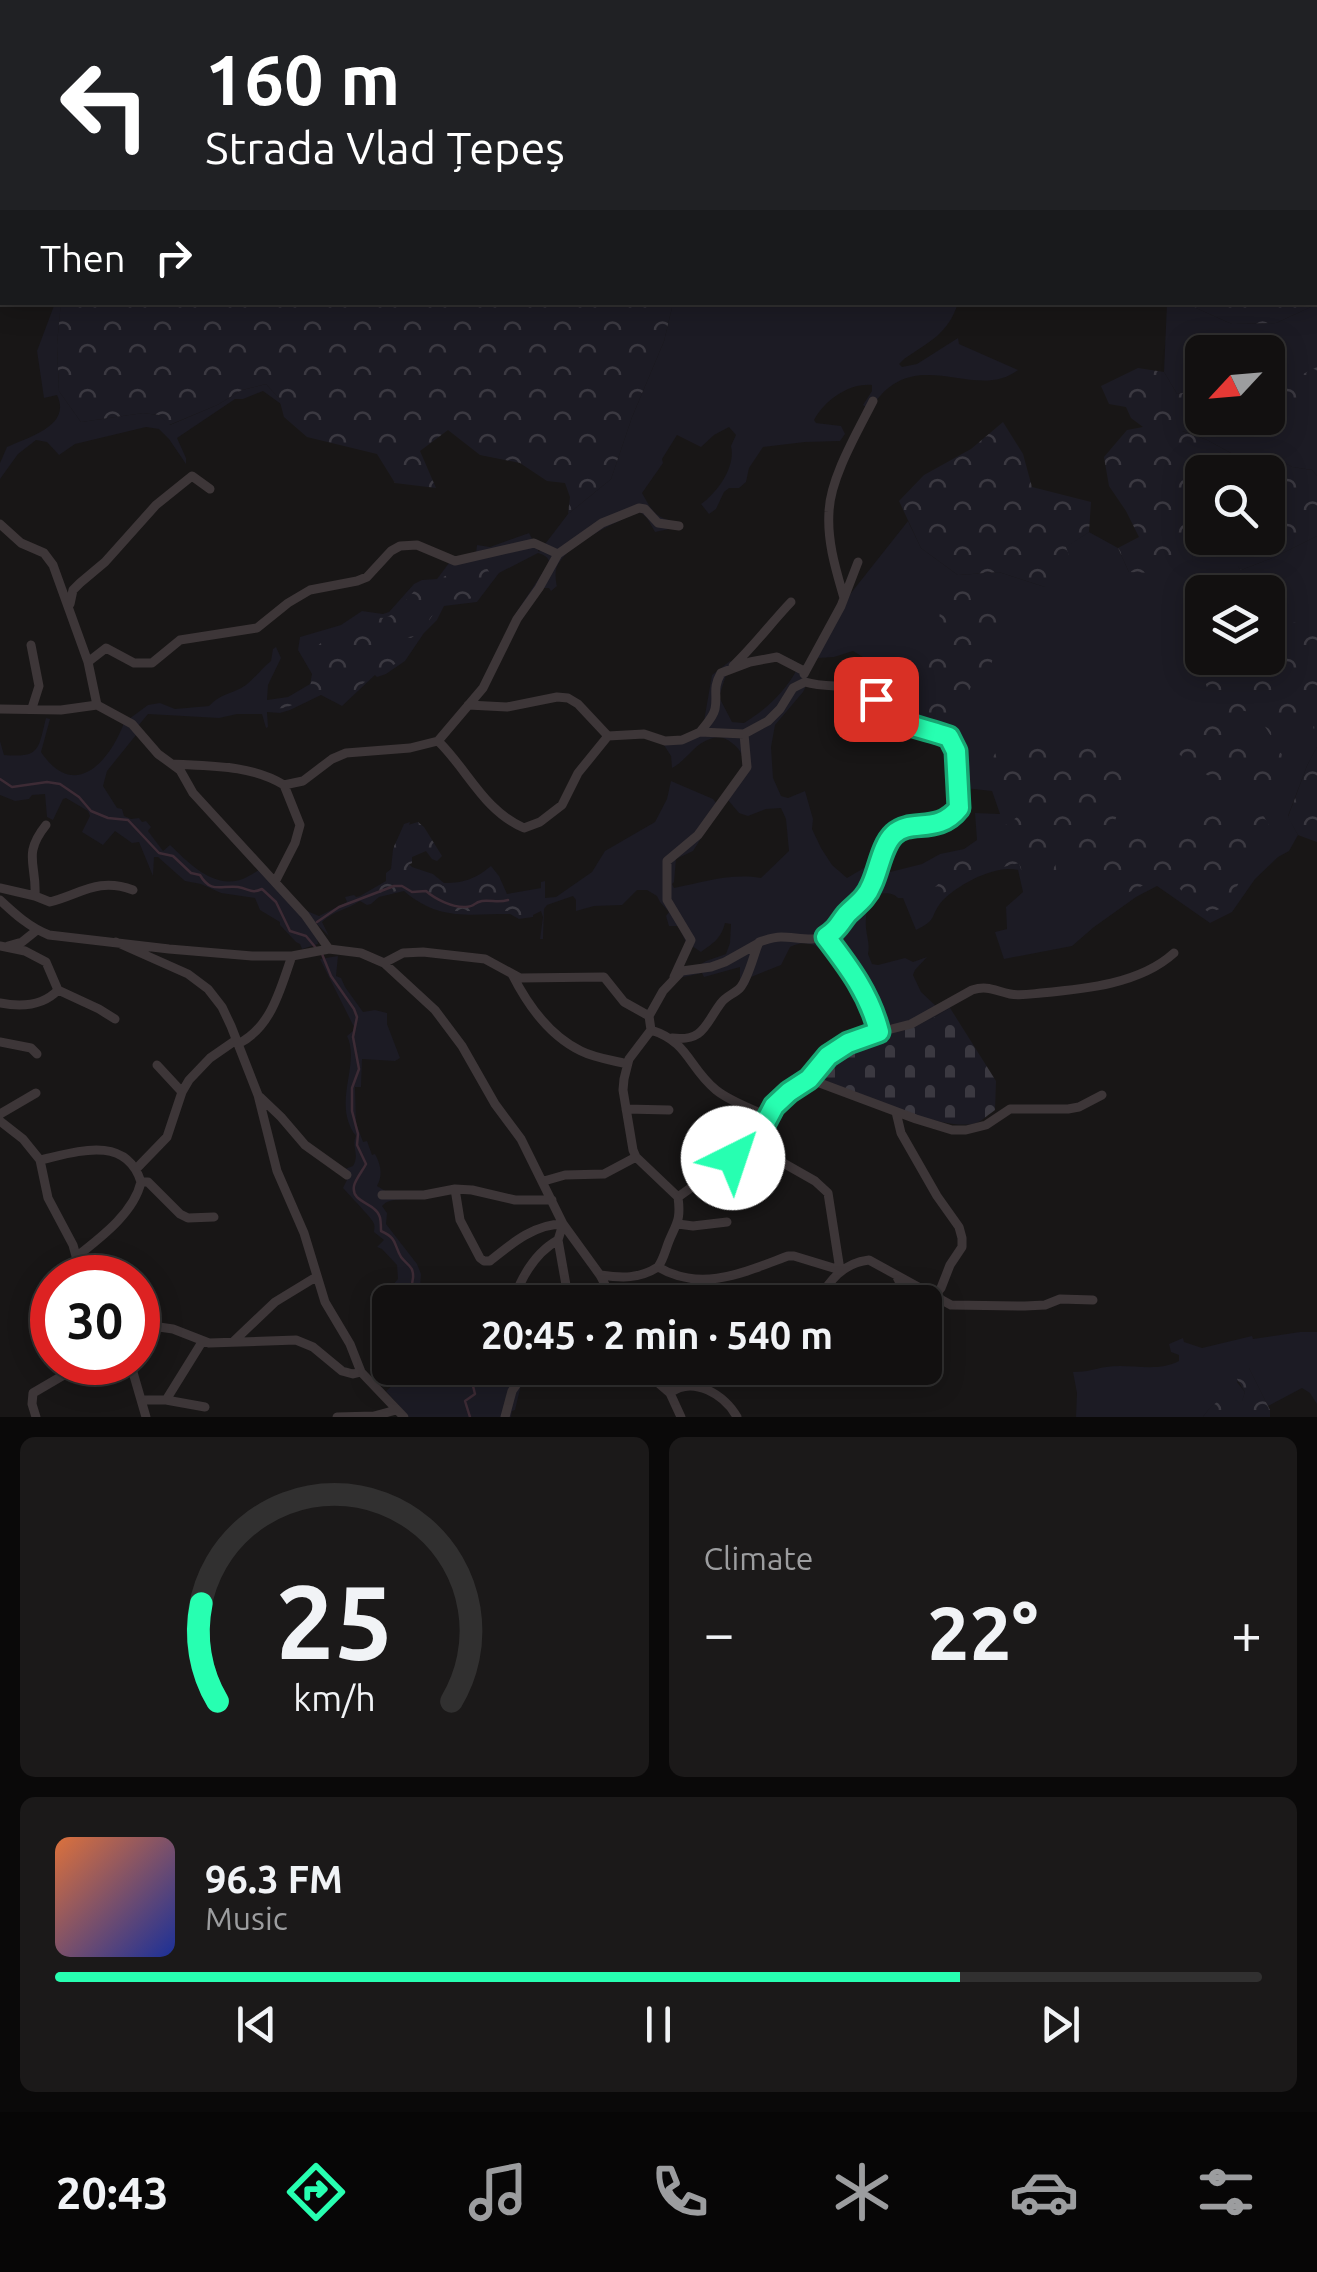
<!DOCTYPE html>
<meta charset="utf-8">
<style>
:root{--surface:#121010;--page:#1b1919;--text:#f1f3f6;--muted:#9c9d9f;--line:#313030;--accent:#27ffb1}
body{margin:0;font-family:Ubuntu,sans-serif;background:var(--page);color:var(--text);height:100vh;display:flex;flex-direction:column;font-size:38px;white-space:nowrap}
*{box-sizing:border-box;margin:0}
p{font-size:32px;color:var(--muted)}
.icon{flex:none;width:55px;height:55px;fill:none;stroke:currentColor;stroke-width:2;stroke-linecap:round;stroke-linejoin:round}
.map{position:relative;height:1417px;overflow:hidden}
.drawer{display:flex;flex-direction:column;gap:20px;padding:20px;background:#0a0909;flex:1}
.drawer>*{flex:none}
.banner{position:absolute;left:0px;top:0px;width:1318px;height:305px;box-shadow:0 5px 25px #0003,0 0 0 2px var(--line);background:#202124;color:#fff;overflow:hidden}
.needle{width:65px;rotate:244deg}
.fabs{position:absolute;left:1185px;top:335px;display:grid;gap:20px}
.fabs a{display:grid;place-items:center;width:100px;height:100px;border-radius:15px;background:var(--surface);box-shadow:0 5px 25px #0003,0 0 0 2px var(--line);font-size:50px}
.speed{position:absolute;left:30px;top:1255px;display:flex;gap:20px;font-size:50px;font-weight:700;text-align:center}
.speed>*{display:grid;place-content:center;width:130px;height:130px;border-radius:50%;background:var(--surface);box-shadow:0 5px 25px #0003,0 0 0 2px var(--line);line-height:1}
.speed .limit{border:15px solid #d22;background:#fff;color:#111}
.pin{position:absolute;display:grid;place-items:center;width:85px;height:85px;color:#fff;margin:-42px;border-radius:20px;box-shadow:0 5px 15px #0006}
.me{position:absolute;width:110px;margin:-55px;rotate:41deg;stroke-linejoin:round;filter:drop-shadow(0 0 8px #0008)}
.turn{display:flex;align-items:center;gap:35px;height:210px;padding:0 40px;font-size:45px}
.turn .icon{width:130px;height:130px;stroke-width:2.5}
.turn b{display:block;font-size:70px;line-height:85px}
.then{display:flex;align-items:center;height:95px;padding:0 40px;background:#0003;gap:20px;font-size:38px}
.big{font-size:75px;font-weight:700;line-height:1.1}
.drawer .widget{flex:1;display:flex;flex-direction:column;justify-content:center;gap:15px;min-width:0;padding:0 35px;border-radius:15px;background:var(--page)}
.drawer .dial{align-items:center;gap:0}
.dial svg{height:260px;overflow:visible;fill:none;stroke:var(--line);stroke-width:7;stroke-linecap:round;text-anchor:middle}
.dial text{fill:var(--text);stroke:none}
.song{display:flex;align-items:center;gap:30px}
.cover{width:120px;height:120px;border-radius:15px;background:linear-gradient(135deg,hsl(20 70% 55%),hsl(230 70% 35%))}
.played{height:10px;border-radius:5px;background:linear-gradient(90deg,var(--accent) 75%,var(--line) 75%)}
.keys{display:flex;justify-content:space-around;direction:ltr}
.heat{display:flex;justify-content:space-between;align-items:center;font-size:55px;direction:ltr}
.drawer .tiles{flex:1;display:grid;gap:20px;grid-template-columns:1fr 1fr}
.widget:last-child{grid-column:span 2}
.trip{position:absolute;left:372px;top:1285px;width:570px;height:100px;border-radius:15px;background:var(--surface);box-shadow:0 5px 25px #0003,0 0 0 2px var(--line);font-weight:700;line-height:100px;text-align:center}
.menu{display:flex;height:160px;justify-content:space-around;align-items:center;background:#070606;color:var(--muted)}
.menu .icon{width:70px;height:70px}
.menu .active{color:var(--accent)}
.menu b{font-size:45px;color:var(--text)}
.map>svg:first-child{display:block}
.grass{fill:#1c1b24;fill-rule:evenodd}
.forest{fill:url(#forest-crowns)}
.cemetery{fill:url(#cemetery-stones)}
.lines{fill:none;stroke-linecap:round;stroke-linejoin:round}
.stream{stroke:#3d2b35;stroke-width:2.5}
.minor{stroke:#3d3638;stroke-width:9}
.route-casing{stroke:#19a673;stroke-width:25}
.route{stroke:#27ffb1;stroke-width:18}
</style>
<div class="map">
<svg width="1317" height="1417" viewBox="0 0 1317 1417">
<defs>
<pattern id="forest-crowns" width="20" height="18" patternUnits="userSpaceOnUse" patternTransform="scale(2.5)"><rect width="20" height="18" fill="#1c1b24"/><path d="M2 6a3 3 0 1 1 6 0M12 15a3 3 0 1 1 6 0" fill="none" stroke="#3b3941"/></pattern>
<pattern id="cemetery-stones" width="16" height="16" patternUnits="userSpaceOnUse" patternTransform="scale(2.5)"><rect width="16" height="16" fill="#1c1b24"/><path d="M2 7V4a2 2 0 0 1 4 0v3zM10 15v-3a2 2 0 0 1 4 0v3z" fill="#3b3941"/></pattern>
</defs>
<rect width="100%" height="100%" fill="#181616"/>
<!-- grass -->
<path class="grass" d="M55,303H61L57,345L59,391L81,422L143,413L159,415L170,425L217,405L242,390L266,384L279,398L281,404L263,391L243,399H235L177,438L186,458V464L169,439L159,429L146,427L75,444L59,455L47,442L36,440L18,454L0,479V463L7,447C28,437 72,426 57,395L44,398L37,351Z
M673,303H958C948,334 930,341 904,359L899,364L902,367L917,364L958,338L959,344L1018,370C974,404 913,339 870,410L863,405L872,391V385C849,383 825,400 814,420L816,423L841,426L845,434L840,441L805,442L763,447L749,468L746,482L739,488H729L724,492L716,509L709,514L701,504C718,492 736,466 731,446L736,435L729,427L714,435L701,447L677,435L662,459L663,463L642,493C649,505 654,517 669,520V529L655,532L647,518L640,512C619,520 561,547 556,570C555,574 556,583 557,586L551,591L549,588H543L521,619L516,613L549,563C549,557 544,555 538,553L499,573L477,602L444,606L437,620L424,633L405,661L386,674L377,677L375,675L342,706L321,695L290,710L280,713L267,712L268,727L266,728L262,714H237L219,718L148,714L138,726L129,719L148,705L160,703L175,709L209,706C221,693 233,694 246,685C254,679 262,668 271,661L273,649L276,647L281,658L268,685L267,700L288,697L310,684L312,674L298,650L300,637L341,625L362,611L383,614L389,612L414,584L422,580L437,579L452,559L476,553L477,545L490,547L529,533L539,552L568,514L611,479L632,417L664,341Z
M1167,303H1185L1232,324L1276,323L1317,304V476L1312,470L1292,467L1280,460L1236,456L1207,440L1180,430L1208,418H1268V352H1202V389L1177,394L1164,372Z
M908,521L921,548L958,575L999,572L1045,587L1065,547L1089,532L1118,548L1129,572L1193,561L1190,521L1202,529V538C1222,538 1230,555 1241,570L1277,556L1317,536V747L1307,766L1288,816L1298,835L1289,851L1278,857L1255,879L1232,912L1210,923L1157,886L1136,897L1094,927L1072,946L1004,959L995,932L1007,929L1006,907L1023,892L1018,870C996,864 959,884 943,900C929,916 939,919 916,930L903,898H898C890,890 883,895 872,893C868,904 865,916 866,928C867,938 870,944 868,954L872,964L878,965L905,958L913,962L927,957L915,970L913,975L921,992L937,1007L946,1002L950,1008L928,1021L898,1031L821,1067L820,1072L811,1065L839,1043L870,1029C872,1005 858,987 845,969L837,966V960C821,949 810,937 790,947L781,965L751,977L748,985L744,986L740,982V967L704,977L702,973L679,978L706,961L726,954L730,943L731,924L725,923C721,939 713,943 701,952L686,942L678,926H669L666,916L669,912L660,902L657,896L647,890H637L622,905L594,906L576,911V900L573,896L547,905L544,909L543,939H540L543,917L541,911L533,915V917L519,919L510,914C467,914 439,921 404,891L379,897L371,904L367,905L360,901C346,910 335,910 322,922L329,936L307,914V911L319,916L347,902L345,897L354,895L356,897L360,896L386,881V873L391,869L393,849L404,824L410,822L403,843L407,862L412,867L433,874L444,883C464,883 475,879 491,866L499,876L507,894L541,888V882L545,881V898L556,897L592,872L605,851L655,822L667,799L671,781L713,799L720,808L693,851L676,859L674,882L672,884L674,888C704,882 731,873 761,878L789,851L786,819L781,808L766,809L748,816L739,813L728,800C737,780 754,759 732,743C725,737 718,736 710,739C694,744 686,761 672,768L671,756L664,745L673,738L694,732L704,721L712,675L730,661L738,669L726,675L719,697L732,722L744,723C764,711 785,692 796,671L787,664L791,659L804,667L817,658L851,593ZM1202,592H1268V658H1202ZM853,651L863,657L862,665L848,679L884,695L896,711L936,726L963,743L965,788L992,791L1000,814L975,813L977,840L964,849L940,854L922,864L890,872L887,869V861L869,865L847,878L832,865L821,848L812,829L813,819L805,791L788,798L781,796L773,778L771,747L775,725L803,692L809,680L807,677L817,658L834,657Z
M46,718L50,719L41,752C74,801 109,763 124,723L133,729L136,735L107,771L103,786L117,808L122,809L124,816L131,819L139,818L142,822L146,821L151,827L148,831L163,851L170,845C187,861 209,885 235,881C244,880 252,874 259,870L316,933L318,944L302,949L300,944L296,942L280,925V922L260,910L255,898L221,893L201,884L185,881L158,857H154L153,876L139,842L132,843L115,831L103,845L82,832L90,816L88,811L66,798L63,799L53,820L47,817L45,794L32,795L29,799L15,801L0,795V741L4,755C40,758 38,750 46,718Z
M338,956L336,976L341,978L345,987L363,1012L375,1010L387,1013V1024L400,1058L395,1061L362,1059L361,1087H355L356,1123L363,1142L367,1141L372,1155L375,1154C381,1165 383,1175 377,1186L387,1192L407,1199C397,1200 388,1199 382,1206L387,1213L386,1224L417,1264L421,1274L420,1288L424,1290L450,1284L456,1302H390V1307L386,1289L390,1288L398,1279L397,1265L382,1249L377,1247L384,1240L374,1232C374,1230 375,1227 374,1224C374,1220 348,1194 343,1188L347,1180L343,1176L345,1169L353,1166C360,1155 351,1146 356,1136C331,1103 361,1065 347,1036L353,1031L354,1027L320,959Z
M1300,1332H1317V1404L1310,1393L1302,1388L1268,1406L1249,1368L1237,1382L1245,1392L1242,1402C1223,1397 1214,1401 1203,1417H1076L1077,1393L1073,1372C1089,1372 1092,1369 1106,1367C1130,1363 1156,1373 1179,1361V1355L1171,1352L1169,1344L1183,1338L1184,1342L1202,1348L1252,1336L1253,1339Z
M412,1368H444L449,1370L457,1368H500L510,1381L521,1385L515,1410L512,1411L511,1417H409L386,1391Z"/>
<!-- forest -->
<path class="forest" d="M903,0H1225L1227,2H905Z
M1315,298L1317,304L1276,323L1232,324L1185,303L1315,302Z
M61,302H673V303L664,341L632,417L611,479L568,514L570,497L565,483L547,481L520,463L480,455L448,430L420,451L436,488L395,483L377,454L307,437L284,417L279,398L266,384L242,390L217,405L169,425L159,415L143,413L81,422L59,391L57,345Z
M1317,367V411C1300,412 1281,401 1268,390V382L1303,374Z
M1138,368L1164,372L1177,394L1202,389V418H1208L1182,431L1207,440L1236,456L1280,460L1292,467L1312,470L1317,476V536L1277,556L1241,570L1214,538H1268V472H1202V529L1191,522L1193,561L1175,574L1129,572L1118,548L1139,537L1126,511L1109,486L1104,457L1127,430L1143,427L1131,418L1126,407L1109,404L1101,386Z
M1003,422L1023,454L1032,487L1091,502L1089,532L1066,547L1075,573L1045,587L999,572L958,575L921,548L899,501L924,475L971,449Z
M478,563L484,564L490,573C478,599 476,601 448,599C433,608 429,628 411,638L406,637L400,647L404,655L395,664L373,675L346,698L326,691L285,708L268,709L270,705L295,697L309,690L314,671L305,654L315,653L317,646L335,632L366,617L385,618L393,614L417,588L450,574L458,567Z
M949,578L967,585L971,600L998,616L997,644L991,665L973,682L963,704L946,721L929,715L926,698L936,683L925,669L924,657L938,634L941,597Z
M1268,615L1317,629V702L1314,730L1310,715L1302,711L1288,743L1283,748C1263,735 1265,707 1234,711C1232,723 1238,732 1246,740L1256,739L1264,749L1281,753L1286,763L1279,783L1267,801C1236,790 1202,777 1178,753V742L1190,733L1211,700L1198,660L1202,655V658H1268Z
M1041,741L1073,750L1096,744L1115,760L1127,787L1112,829C1127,837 1147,840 1165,836C1190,830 1238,793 1262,813C1263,815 1269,825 1270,827L1267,838L1224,907L1210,913L1193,902L1170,879L1150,882L1117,898L1097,893L1102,860H1090L1066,852L1054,859L1057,872L1069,891L1062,901L1051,896L1052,882L1046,875L1026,886L1019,863L984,872L934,898L935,887L946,877L949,863L965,858L992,857L1004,847V826L1020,815L1033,792L991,780L990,762L1002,742Z
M1317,747V842L1298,835L1288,817L1307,766Z
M418,822L424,827L442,856L437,861L432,859L426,851L412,857V863L408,865L411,870L430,875L443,886L471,884L485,875L493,873L499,882L504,896L521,899L529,895L538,903V908L522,916L508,911H440L403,889L370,899L365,895L390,881L394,865V846L405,826Z
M1238,1360L1249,1368L1270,1410V1417H1203C1216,1399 1220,1398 1242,1401L1245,1392L1232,1371Z"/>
<!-- cemetery -->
<path class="cemetery" d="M950,1008L996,1081L995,1110C989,1114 982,1121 976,1123C944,1133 851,1091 818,1078C829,1039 897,1036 929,1020C936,1017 943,1012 950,1008Z"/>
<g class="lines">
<!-- stream -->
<path class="stream" d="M0,779L12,787L47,782L60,784L79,797L91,811L108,818L128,820L159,853L173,856L191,873L200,875C211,894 221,885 238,887C250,889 251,894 262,889L276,902L290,931L306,936L316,948
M317,922L339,907L394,886H402L412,892L426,891C435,899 453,908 466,907C477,906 472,903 482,901C492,900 499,903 508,900
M322,954L331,976L354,1009L357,1017L353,1037L359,1069L352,1088V1111L358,1134L357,1145L366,1164C363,1170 355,1180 354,1186C351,1203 374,1202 379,1215C381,1218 381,1228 381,1231C398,1239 393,1243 401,1257C407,1265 414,1266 413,1278C412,1288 408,1294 409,1302
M434,1368C446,1374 460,1375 472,1382L475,1394L465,1401L470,1417"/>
<!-- minor -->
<path class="minor" d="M0,524L21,543L44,553L53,565L88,662L97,705L132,724L158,754L180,770L193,793L305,915L329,949
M844,598C836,570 827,542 829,512C830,478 858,431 873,401
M70,604L73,590L80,583L105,562L156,505L192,476L210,489
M31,645L39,686L32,708
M88,662L106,648L134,663H152L180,640L257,628L288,603L310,590L357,581L367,577L391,551L400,546L417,545L455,561L534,543L558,554
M733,666C754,646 771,623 791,602
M804,674L841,606L858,562
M468,705L507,707L557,697L568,698L578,704L608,736L644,734L665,741L682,740L700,732L744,734L768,721L780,709L793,688L805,682C825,688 842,684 861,689C875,692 877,707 889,715C906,728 930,730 949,737C957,750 965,799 956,812C942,834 908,818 893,835C881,848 879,869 872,885C866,898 857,904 848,914C840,922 838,931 827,936C814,942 796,937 781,937C773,937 766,940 759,942C753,956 749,977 740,988C734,994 726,996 721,1003C705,1024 704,1042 672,1038
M0,709L61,710L97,705
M700,732C705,725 713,718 715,709C718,694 712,689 721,673L750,662L777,657L804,671
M438,741C468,770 483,810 524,828L540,822L562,805L578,773L608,736
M173,764C210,766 252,765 284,785L303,781L332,759L346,753L410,748L438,741L483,688L517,619L539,588L558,554L602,523L639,508L645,509L658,523L679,526
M275,882L295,843L300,825L284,785
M0,888L35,896L50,902C81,894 98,877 133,890
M35,896C37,864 22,855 46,825
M0,900C15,914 29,927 49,935L169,949L252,956H292
M826,937C849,967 870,995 879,1032
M116,942L188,974L208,989L222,1007L231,1026L258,1095L277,1171L304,1233L325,1302L350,1344L361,1372
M0,946L25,951L46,962L58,990
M8,946L22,942L37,930
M384,963L403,953L423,952L485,959L520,978L604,977L624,1002L649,1016L663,991L682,971L711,967L725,962L757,944
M512,974C527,1004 550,1036 581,1051C595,1058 612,1060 627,1064
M674,977L691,940L667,900V861L698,835L747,767L744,734
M0,1003C21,1007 43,1006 58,990L99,1009L115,1019
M649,1016L651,1030L629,1059L624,1079L623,1090L633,1150L636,1157L678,1197
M651,1030C689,1042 688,1067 716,1090C731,1102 750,1108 767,1116
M0,1042L31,1048L37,1054
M238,1044C272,1027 280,989 292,956L329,949L361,953L384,963L435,1010L462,1046L495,1104L521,1139L563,1224L600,1275L614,1302
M157,1065L182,1092
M809,1079L916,1119L952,1130H966L986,1125L1010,1109H1068L1079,1107L1102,1095
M260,1097L281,1117L305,1145L347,1175
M626,1109L669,1110
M896,1112L901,1133L937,1196L959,1227L962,1238V1247L950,1265L941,1288L934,1297
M0,1114L36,1093
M0,1121L23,1139L40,1160L48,1198L73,1245L82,1278
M755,1142L774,1105L809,1079L817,1068L838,1049L868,1035L911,1024L972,990C988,985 995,991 1010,994C1020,996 1031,994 1041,993C1085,989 1140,984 1174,953
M40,1160C76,1152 126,1134 141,1182C134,1213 100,1238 76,1257
M137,1168L167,1137L182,1092L189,1080L210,1058L236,1040
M544,1181L565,1175L604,1174L636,1157
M141,1182H148L180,1214L188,1218L214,1217
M455,1189L472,1190L515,1200H552
M382,1195H424L455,1189L460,1220L480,1258L484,1261H490C511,1244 534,1224 563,1224L558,1240L569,1302
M678,1197L755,1142L778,1160L815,1181L828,1193L840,1270
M678,1224L693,1226L727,1222
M658,1267C701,1293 745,1272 788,1256H794L840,1270
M658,1267C664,1258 665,1251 669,1241C677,1222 681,1220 678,1197
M600,1275C622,1278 639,1279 658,1267
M897,1277L903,1289L900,1302
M520,1284C529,1265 540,1250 558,1240
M816,1302C830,1281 842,1263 869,1260L951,1305L1025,1306L1045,1305L1060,1299L1093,1300
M138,1328L152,1326L173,1329L209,1343L296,1340L313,1347L342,1371L353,1374L361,1372L404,1417
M234,1341L275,1302L316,1277
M130,1362L146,1417
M647,1368L655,1380L670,1393L681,1417
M680,1385L699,1368
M670,1393C693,1375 725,1395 737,1417
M142,1400H166L205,1407
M166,1400L202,1342
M36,1417L32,1404L33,1393L86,1362
M337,1417L374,1416L396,1410
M505,1417L512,1391L528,1368"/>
</g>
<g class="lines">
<!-- route casing -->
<g class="route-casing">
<path id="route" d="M733,1158L755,1142L774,1106L789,1092L809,1079L828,1056L848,1043L879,1032C870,995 849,967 826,937C839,928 838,925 847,914C857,904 866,899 872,884C879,869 882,845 894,834C911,818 938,835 959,808L956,751L949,737C920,726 894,727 876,699"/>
</g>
<!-- route -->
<use href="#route" class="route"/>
</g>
</svg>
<div class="fabs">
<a><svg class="needle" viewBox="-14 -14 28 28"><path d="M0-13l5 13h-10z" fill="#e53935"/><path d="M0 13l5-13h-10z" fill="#9c9d9f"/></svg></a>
<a><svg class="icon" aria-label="search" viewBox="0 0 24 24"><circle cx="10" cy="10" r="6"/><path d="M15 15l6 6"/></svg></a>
<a><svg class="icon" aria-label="layers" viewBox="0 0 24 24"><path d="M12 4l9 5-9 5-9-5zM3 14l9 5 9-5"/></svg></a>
</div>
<div class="speed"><div class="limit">30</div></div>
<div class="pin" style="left:876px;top:699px;background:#d93025"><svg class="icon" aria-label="arrive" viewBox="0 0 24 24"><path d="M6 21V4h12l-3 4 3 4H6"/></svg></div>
<svg class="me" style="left:733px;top:1158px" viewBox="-20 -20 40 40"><circle r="19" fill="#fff"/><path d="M0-13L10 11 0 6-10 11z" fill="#27ffb1"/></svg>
<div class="trip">20:45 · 2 min · 540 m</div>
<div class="banner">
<div class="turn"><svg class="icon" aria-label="left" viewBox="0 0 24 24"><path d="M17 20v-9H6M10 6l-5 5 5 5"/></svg><div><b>160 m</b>Strada Vlad Țepeș</div></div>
<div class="then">Then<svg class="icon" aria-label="right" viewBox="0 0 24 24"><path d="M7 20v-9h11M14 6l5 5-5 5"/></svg></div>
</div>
</div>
<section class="drawer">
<div class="tiles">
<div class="widget dial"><svg viewBox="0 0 100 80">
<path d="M14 69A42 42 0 1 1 86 69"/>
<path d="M14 69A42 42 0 0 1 9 39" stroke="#27ffb1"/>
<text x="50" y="56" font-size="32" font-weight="700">25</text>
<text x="50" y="72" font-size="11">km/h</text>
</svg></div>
<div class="widget"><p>Climate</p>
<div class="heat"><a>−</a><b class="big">22°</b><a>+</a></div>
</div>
<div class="widget">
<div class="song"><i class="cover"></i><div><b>96.3 FM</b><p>Music</p></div></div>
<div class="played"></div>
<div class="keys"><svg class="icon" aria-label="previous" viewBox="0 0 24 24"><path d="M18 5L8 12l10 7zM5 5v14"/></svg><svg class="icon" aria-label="pause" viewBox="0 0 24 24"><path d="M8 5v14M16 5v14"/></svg><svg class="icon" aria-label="next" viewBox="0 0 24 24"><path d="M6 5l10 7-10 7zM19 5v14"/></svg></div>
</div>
</div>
</section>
<nav class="menu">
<b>20:43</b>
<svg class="icon active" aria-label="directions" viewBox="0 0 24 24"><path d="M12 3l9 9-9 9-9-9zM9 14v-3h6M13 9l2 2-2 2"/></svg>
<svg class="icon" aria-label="music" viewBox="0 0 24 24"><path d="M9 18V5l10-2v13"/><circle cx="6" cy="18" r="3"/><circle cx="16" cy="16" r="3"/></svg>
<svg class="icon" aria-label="phone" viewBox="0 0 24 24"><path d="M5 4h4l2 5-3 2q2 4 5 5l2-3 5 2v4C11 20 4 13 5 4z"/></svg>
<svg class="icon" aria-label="climate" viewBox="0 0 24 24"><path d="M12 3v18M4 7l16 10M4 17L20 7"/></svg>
<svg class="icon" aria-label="car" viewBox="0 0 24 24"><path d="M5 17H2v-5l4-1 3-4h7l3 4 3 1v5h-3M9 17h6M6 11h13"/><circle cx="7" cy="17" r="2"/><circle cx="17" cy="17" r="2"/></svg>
<svg class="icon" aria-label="filters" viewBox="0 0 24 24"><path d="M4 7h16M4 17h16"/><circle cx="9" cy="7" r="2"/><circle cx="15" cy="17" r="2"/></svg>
</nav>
